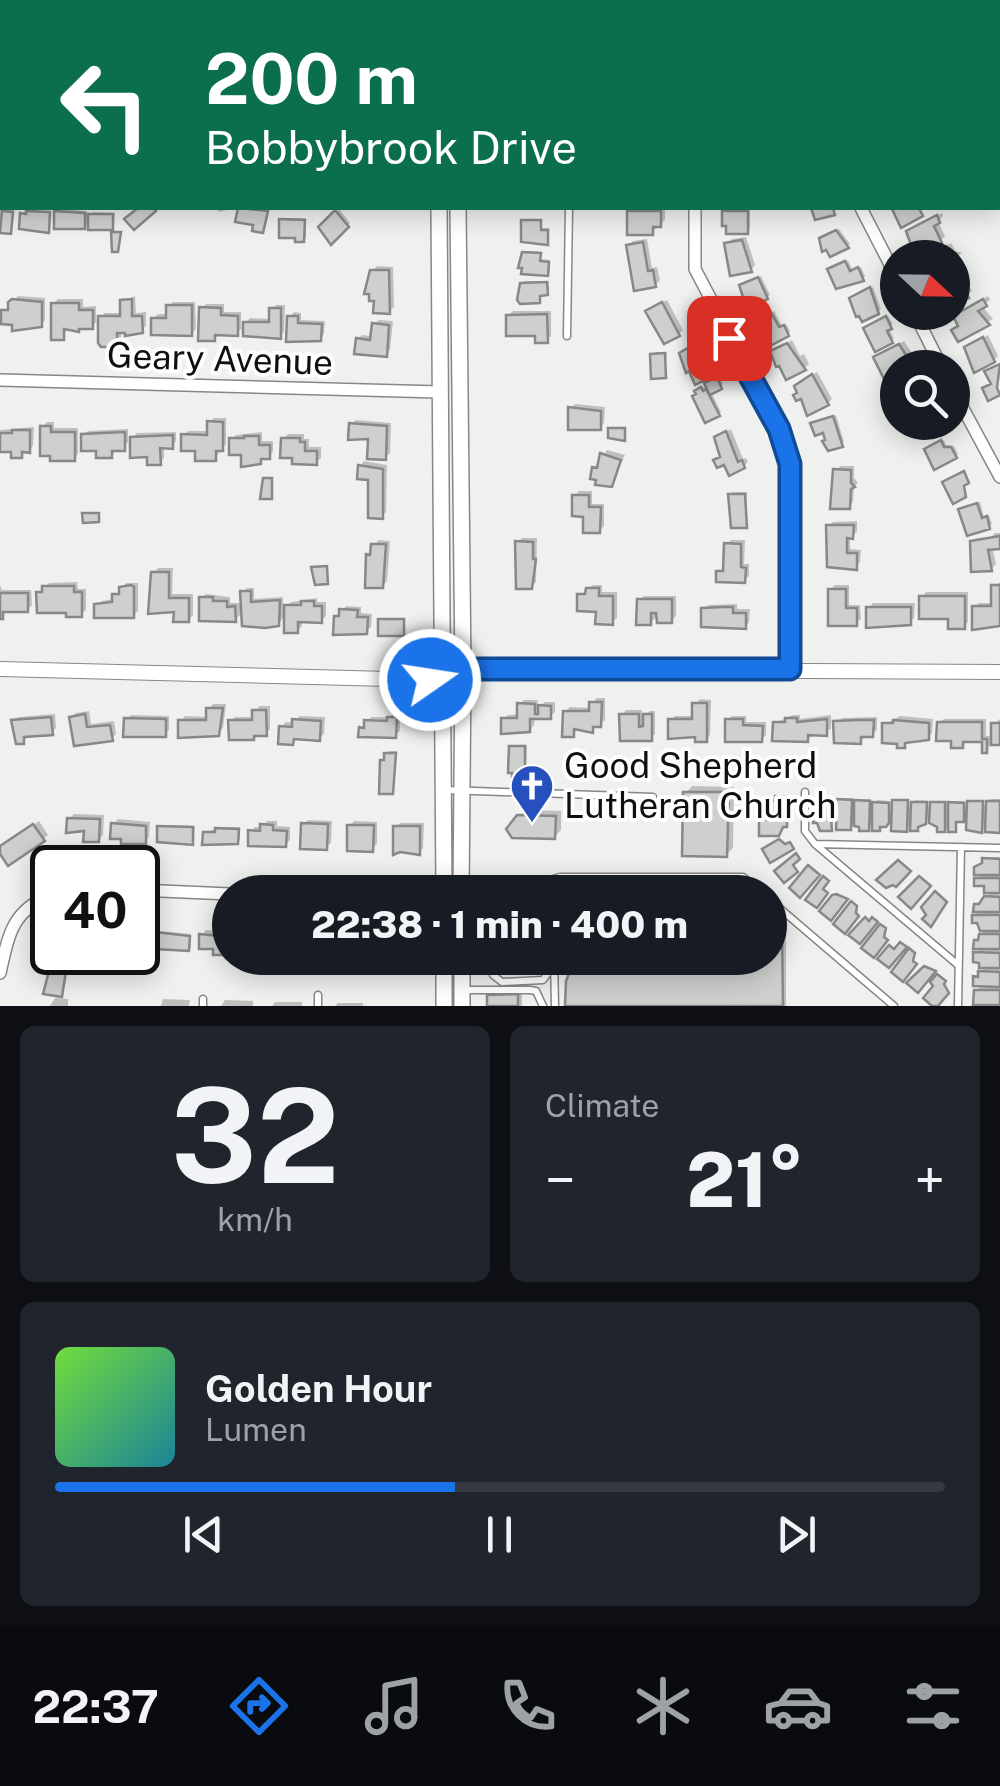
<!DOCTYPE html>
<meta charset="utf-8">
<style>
:root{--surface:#171b24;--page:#20242c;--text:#f1f3f6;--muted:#9ea1a6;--line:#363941;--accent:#1a73e8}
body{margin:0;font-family:"Public Sans",sans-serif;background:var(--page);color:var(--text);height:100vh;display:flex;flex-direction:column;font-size:38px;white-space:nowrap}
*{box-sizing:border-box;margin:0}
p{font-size:32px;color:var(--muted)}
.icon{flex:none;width:55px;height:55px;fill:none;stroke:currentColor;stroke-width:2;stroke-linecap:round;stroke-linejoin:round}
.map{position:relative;height:1006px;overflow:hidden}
.details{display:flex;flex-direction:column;gap:20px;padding:20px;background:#0d0f14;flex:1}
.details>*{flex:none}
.banner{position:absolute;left:0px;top:0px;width:1000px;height:210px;box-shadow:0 5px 25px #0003;background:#0b6e4f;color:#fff;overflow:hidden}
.needle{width:65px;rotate:112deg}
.tools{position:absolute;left:880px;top:240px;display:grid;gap:20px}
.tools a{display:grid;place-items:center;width:90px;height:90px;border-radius:50%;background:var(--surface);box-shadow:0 5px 25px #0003;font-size:50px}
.speed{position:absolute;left:30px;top:845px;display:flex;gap:20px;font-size:50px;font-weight:700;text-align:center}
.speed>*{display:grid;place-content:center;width:130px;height:130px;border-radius:50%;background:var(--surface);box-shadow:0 5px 25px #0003;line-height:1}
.speed .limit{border:5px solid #111;border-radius:15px;background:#fff;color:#111}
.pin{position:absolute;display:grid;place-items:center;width:85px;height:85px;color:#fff;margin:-42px;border-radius:20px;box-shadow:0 5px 15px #0006}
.me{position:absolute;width:110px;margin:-55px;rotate:77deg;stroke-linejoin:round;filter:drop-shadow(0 0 8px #0008)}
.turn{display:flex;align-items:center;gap:35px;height:210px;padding:0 40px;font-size:45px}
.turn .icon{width:130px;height:130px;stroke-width:2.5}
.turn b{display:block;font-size:70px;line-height:85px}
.big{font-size:75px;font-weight:800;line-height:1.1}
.details .widget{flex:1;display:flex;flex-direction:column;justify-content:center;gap:15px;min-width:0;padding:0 35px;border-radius:15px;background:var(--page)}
.details .dial{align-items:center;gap:0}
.dial b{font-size:130px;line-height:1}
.song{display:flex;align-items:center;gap:30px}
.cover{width:120px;height:120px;border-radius:15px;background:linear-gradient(135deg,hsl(100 70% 55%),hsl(190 70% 35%))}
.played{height:10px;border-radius:5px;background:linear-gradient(90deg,var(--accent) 45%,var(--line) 45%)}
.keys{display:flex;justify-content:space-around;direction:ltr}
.heat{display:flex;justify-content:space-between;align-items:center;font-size:55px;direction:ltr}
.details .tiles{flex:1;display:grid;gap:20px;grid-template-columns:1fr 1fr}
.widget:last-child{grid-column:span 2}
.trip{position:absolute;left:212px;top:875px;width:575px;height:100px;border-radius:50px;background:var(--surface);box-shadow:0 5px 25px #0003;font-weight:800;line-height:100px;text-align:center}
.tabs{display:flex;height:160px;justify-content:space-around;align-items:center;background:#090b0e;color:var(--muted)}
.tabs .icon{width:70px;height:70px}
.tabs .on{color:var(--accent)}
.tabs b{font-size:45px;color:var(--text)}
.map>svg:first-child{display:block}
.shadow{fill:#0003}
.building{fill:#ced0cd;stroke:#878986;stroke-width:2.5}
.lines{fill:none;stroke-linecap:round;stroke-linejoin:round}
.service-casing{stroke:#878885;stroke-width:9}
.minor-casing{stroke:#878885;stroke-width:14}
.tertiary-casing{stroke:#878885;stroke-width:16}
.secondary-casing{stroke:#878885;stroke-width:18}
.service{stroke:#fff;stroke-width:6}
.minor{stroke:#fff;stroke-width:11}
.tertiary{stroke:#fff;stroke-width:14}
.secondary{stroke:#fff;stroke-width:15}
.route-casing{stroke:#114b97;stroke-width:25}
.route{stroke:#1a73e8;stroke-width:18}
.labels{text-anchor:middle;stroke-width:8;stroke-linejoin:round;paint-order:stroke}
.street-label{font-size:35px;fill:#0f0f0e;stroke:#fcfefb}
.poi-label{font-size:35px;fill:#0f0f0e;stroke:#fcfefb;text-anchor:start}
</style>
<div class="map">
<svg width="1000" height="1006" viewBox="0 0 1000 1006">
<rect width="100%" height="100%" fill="#eff1ee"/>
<!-- shadow -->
<path class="shadow" d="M0,0H27V2H2L0,9Z
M36,0H58V2H36Z
M65,0H87V2H65Z
M97,0H122V2H96Z
M180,0H202V2H180Z
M0,133H2V154H0Z
M215,208H235L219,212Z
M241,208L269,209L265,228L262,230L256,223L238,220Z
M634,208H665V220L652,232L630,212Z
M59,209L87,211V219L93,212L115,213L114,225L112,228L91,220L84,226L56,212Z
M339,209L350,223L332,241L321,228Z
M0,210H14L10,231H0Z
M727,210H750V229L747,231L725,212Z
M942,213L943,216L938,222L945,236L941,240L913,227Z
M284,218H306V237L304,240L282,220Z
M526,219H542V228H549L547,242L523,221Z
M839,229L850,244L831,254L825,236Z
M746,237L755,265L751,270L727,244L732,239Z
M647,239L652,268L657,267L660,280L655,285L628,246L633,241Z
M951,243L956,252H962L958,257L962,265L952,272V258L929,257Z
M527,251L542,252L541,259L550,260V271L547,273L524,254Z
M848,260L853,271L861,267L865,276L863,279L833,267Z
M377,266L393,267L394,307L389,311L372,271Z
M761,276L770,295L767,297L744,283Z
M952,279L956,284L966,280L972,291L952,306Z
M525,281H549V290L541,293L539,301L522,284Z
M873,287L881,309L878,312L855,296Z
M18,296L45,298V320L41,325L4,311Z
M135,296L136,313L146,312V326L141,330H121V340L116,344L100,318L92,326L68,327L63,338L53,304L58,299H83V307L96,306V321L105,313H123V301Z
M988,296L990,300L982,306L993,319L959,339L961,312Z
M667,300L683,330L679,334L653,307Z
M173,302H195L196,329L191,334L153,319L158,314H169V306Z
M206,304H224V312H241V328L250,318L271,319L272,309L276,305H285L284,332L280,336L246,324L237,333H220L214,339L202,308Z
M513,311H551V336L546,341L508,316Z
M774,311L782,326L786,324L790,331L788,334L762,318Z
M294,312L301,313V320L325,321L324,334L320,339L290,317Z
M888,316L893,324L888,328L894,338L891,341L869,326Z
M379,320L393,321L390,350L386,354L358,339L362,335L373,336L374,324Z
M988,335L998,356L994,360L967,347Z
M707,337L711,346L708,348L721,367L696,381L685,365L687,349Z
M792,340L800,356L804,354L809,364L804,368L773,352Z
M904,341L915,358L910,363L898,368L876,357Z
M656,352H667L665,376L653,355Z
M817,372L832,399L828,403L801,382Z
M720,377L723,384L711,392L721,412L718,414L699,389Z
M575,404L605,407L604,423L600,427L571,408Z
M836,415L844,442L841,445L813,424Z
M214,418H226V444L215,458L183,435L188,431H210V422Z
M356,420L391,423L390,453L385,457L370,436L351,424Z
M47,422H54V428H78V454L74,458L42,427Z
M34,427L33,446L29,450L21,455L14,450H0V430Z
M128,429V442L137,433L176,432V441L172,446H164V458L160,463L133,439L111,455L83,435L88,431Z
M731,429L743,459L746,458L748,462L744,466L716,460L722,455L717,438Z
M262,432V441H273V452L260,462L243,453L232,440L236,435Z
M288,434H304V439H309V447H321V458L316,462L283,439Z
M944,440L946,445L954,446L958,454L956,456L929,447Z
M607,450L625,455L611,484L594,468Z
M364,461L387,465L386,512L382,516L370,477L360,466Z
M840,466H854V478L858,483L854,487L853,502L849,507L836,471Z
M579,491H592V504H604V526L599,531L575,496Z
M733,492H747L746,526L730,495Z
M980,502L984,517L989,515L992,524L989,526L964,507Z
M857,521V532L850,536V549L861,550L860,562L856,567L829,526L833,522Z
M995,533H1000V547H992L996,564L991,569L972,542L977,538L991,537Z
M522,538H537L536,582L531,587L518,542Z
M378,540L390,541L387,581L382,586L369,556Z
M731,540H745L744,564H749V576L744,580L719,572L723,568L726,544Z
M158,568H173L172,594H193V615L188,620L176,610L154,573Z
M77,582L78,589H86V610L81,614L39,593L49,583Z
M1000,582V625L975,607L979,603H994V587Z
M126,583H138V611L133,615L97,605L102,601L114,599Z
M0,585L2,590H31L32,605L27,610H6L0,617Z
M593,585H602V592H617V618L612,622L580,595Z
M835,585H849V605H860L861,619L856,623L830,590Z
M247,588H254V599L283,597V610L291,602L317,598V602H326V616L322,620L302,619V626L297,631L286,615L278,624L244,611L235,620L201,598L206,594L230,597V603H243V592Z
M926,592H968V622L964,626L922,597Z
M644,596H676V616L671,621L659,614L650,623L639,600Z
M873,603H915L914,618L910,622L869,608Z
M737,604V609H750L749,622L745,627L704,609L709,605Z
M346,606L361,607V613L372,614L371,627L366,631L337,617Z
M596,698H605V720L592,730L578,728L573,735L565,712L570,707L591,708Z
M700,699L711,700L710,735L706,739L671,737V720L675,716H695V704Z
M524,700H538L534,725L529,730L504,719L508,715L520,714V704Z
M545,702H555V712L550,716L540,706Z
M213,704H226L223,728L218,733L181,721L185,716L209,717V709Z
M259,706H270V729L266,734L253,738L231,721L235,717H255Z
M626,710H642V718L650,711H655V734L651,738L622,715Z
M89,711L91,724L114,721L116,734L111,739L76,743L71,717L76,713Z
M394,713L400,714V731L395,735L361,729L371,717H390Z
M55,714L56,728L52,732L28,737L23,741L13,721L18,717Z
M131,715L169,716V730L165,734L126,719Z
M793,715H800V719L831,715V729L807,739L775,723Z
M299,716L325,717L324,734L319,738L298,737L292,742L281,727L286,722L295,723Z
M732,716H746V722H766V735L761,740L727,720Z
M900,716L933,719L932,733L928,738L909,740L904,746L885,724Z
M877,717V730L860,741L837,722L842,718Z
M944,719H986V736H993V724L1000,719V743H991L986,753L985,740L966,741L962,746L939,723Z
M514,745H527L526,768L520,775L511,747Z
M389,751H397L392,791L382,761Z
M692,786L734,787L733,848L726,855L686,793Z
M789,795V806L779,818H788L785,828L778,834L762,820L768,814L762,801Z
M819,798H832L831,829L816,801Z
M842,798H854V805L859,799H871V807L877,800L890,801L888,822H874L868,829L854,824L850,828L840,800Z
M897,799H909V807L916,800L928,801V808L935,801H947L946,808L954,801H965V806L972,800H984V806L991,799H1000V830L988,823L981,830L969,813L958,819L955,830L951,822L944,830L932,815L917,829L912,822L906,829L894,801Z
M526,810L561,811V830L554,837L519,817Z
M74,814L104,815L103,835L98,840L69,819Z
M118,819L150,822L149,837L145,842L113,824Z
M308,820L332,821L331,843L326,847L303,825Z
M39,821L48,835L43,839L0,849Z
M267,821H277V826L290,827V840L285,845L251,831L255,827H262Z
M354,821L377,822V844L372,849L350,826Z
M400,823H424L423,848L419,853L396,827Z
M162,825L195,826L194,840L192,842L159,828Z
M220,827H240V838L237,841L205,833Z
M988,857H1000V986L997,988H1000V1003L976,991L983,984L976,977L987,965L976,953L982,947L976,941L987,928L975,916L981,909L976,905L993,891L977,879L983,872Z
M564,887H739L745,892H560Z
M770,913L786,926V1006H568L569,982L578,958H770Z
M206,930L230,932V955L202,935Z
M138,931L145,932L142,948H138Z
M160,931L191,934V946L188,948L158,933Z
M522,990V1006H490V996L494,991Z
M55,998L68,999V1006H50Z
M163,999L190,1000L189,1006H161Z
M225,1000L253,1001V1006H221Z
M275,1002H302V1006H272Z
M338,1003H363V1006H335Z"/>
<!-- building -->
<path class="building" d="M138,208H154L156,211L134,230L124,219Z
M238,208L268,211L263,233L252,231L253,225L235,222Z
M811,208H833L835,215L815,220Z
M895,208H919L923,216L901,228L892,209Z
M335,210L349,227L331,245L318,227Z
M2,211L13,212L11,234L0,233Z
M26,211L50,212L49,233L19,229L20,213L26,214Z
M54,211L85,213V229H54Z
M627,211H661V227H653V235H627Z
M722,211H748V234H726V226H722Z
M88,214H113V230H88Z
M937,215L940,223L934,226L942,243L915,256L906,231Z
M279,219L305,220L304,242H295V238H279Z
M521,220H541V230H548V245L521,242Z
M836,230L849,248L830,257L826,250L822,252L819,238Z
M111,232H121L118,252H112Z
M742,240L752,272L730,276L724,243Z
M643,242L648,271L653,270L656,287L634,291L626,245Z
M946,246L951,255L956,253L959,259L954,262L959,272L952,275V258L926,256Z
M522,252L541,253L540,261L549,262L548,276L521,274L522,268H518Z
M845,261L850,271L858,267L864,281L836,289L827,269Z
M370,270H389L390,314L373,313L374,301H369V294H364Z
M758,277L768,299L747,309L739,285Z
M547,282L548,295L540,296V303L520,304L517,300L520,283Z
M961,282L969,298L955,305L956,309L952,311V286Z
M870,287L879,314L862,322L859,316L856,317L849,298Z
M12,299L42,302V327L12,331V325L1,324V310H8V302Z
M132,299V316H142L143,333L125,336V333H117V347H101L98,343V316H120V300Z
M983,299L987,306L978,311L990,325L958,342L951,330L958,326L953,316Z
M662,302L680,336L664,344L645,311Z
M51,303H79V310H93V329H79V332L64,329V340H51Z
M166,305H192V336L151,335V318H166Z
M199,307L221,308V315L238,316V336L215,335V341H198Z
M269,308H281V339L243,336V322H269Z
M771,312L779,327L784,325L789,336L768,347L756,320Z
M547,314L548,343H535V336H506V315Z
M287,316H298V323L322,324L321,341L286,342Z
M886,316L892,329L887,331L893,343L875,352L863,328Z
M372,323L389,325L387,357L354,354L356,338L370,340Z
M983,337L995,362L974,373L964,347Z
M702,340L708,352L705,354L718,373L695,385L689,371L686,373L679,353Z
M787,343L806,370L786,380L779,366L776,367L770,351Z
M899,344L912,365L898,368V372L884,379L873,357Z
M665,353L666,378L651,379L650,354Z
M1000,364L997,388L1000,395L988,401L982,388L991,384L984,371Z
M812,374L829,405L807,416L801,399L796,401L793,395L797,393L794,386Z
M717,377L722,389L710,395L704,383Z
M701,387L703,391L706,389L720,416L705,423L692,396L696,394L694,391Z
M568,407L601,411V430H568Z
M833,416L843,447L828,451L822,441L825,440L823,433L815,436L810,423Z
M207,421L223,422V451H216V461H195V451H181V434L207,435Z
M916,422H939L943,428L924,438Z
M349,423L387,426L386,460L367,459L368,439L348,440Z
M40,426H51V432H75V461H50V456H40Z
M608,428H625V441L608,438Z
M12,430H30V453L22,452V458H11V452H0V433H12Z
M726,431L738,462L742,460L745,468L729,476L724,465L717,468L713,460L720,457L714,437Z
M125,432V451H112V458H96V451H81V434Z
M173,435V449L160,448L161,465H147V457L130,458V437Z
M244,436H259V445H270V459H261V464L241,467V455H229V438H244Z
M281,438H300V442H305V451H317V465L292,464V458H280Z
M941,440L944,447H951L957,458L934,470L924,449Z
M600,453L621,460L612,487L595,485L596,480L590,479L592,467L597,468Z
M358,465L383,469V519L368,518V480L357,479Z
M833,469L851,470V483L855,487L851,489L850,509H830Z
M964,471L969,483L964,486L966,497L953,504L942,482Z
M263,478H272V499H260Z
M728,494H745L747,528H731Z
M572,495H589V507H601L600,533H583V517L572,516Z
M977,503L982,518L987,516L990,529L967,536L958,509Z
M82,513H99V522L83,523Z
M826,525H854L853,539L847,538V553H857V570L827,567Z
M1000,536V549L988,550L992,571L971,572L970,541Z
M515,541L533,542V559H536L532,589H516Z
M724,543L741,544V567L746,568L745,583L716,582V571H723Z
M371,544H386L383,588H365L366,554L370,555Z
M327,566L328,584L315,585L311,567Z
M151,572H169V598H189V622H173L174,612L148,614Z
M131,585L134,587V618H94V604L112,602V594H119V587Z
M991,585H1000V626L972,630V606H991Z
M42,586H74V592H82V617H66V613H37L36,592H42Z
M586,588H599V596H613V625L595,624L596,612L577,611V594H585Z
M828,589H846V608H857V626H828Z
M240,591H251V602L280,600L279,626L265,628L242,626Z
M0,593H28V612H3V619H0Z
M919,596H965V629H948V619H919Z
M199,597H213V601H227V607L235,606L236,622L199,621Z
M637,599H672V623H657L656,613H651V625H636Z
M301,601H314V606H322V623L298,622V633H284V605H301Z
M724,607H733V613H746V629L701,627V608Z
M866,607H911V625L866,628Z
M339,609L358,610L357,617H368L367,634L333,635L334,616H339Z
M378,619H404V636H378Z
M589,702H602L601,727H593V733L574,729V737H562L563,711H589Z
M517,703L535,704V714H538V705L551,706V719H530V732L501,734V718H517Z
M692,703H707V742H695V737L668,739V719H692Z
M206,708H223L219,736L178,738V720H206Z
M252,710H266L267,736H254V740H229L228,720H252Z
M85,714L87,727L110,725L113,741L74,746L69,717Z
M619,714H639V727L643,726V714H652V741H620Z
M51,717L53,735L24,737V744H16L11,720Z
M387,717H397L396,738L358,737L359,727L364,728V720L387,721Z
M124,718L166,719V737H123Z
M785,718H797V722L827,719V736L808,735V742L772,741L773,722H785Z
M292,719L321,721L320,741L294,739L293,745L278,744L279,726L292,727Z
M725,719H743V725L763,726L762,742H725Z
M859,720H874L873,737H861V744L834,743L833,721Z
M893,720L929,723V740L905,743V748H897V744L882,743V723H893Z
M937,722H982V739H987V753H982V742H963V748H951V741H936Z
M991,723H1000V745H991Z
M509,746H525V773H521V777H512V773H508Z
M384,753H396L393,794H379L380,760H384Z
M683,792H729L727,857L682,856Z
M775,796L788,797V812L784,811V817H759V800L775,801Z
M837,799L852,800L851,830H836Z
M814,800H830L832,831H820L817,823H813Z
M854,800L870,801L869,831H859V827L854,826Z
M892,800H908L907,832L891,831Z
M967,801H983L982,833L966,830Z
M986,801H1000V833L985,832Z
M872,802L889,803V823L886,827H880V831H872Z
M911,802H927L926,824L918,827V831H910Z
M930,802H945V832H937V827L929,823Z
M948,802L964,803V822H956V832H948Z
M517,815L556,816L555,839L512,838L506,829Z
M67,818L100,819L99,842H83L84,831L66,833Z
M759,819L787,820V827H783L779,836H759Z
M111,823L146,826V844H121V839H110Z
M301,823L328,824L327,850L300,849Z
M33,824L45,841L8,866L0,854V846Z
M260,824L273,825V830L287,831L286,847L248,846V830L260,831Z
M347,825H374L373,852L347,851Z
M157,826L193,827V845L157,842Z
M393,826H420V855L400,852L393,855Z
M215,828L239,829L238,844L202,845L203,832H215Z
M779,839L785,844L790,842L794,849L770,863L762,849Z
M796,853L800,859L793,865L798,872L784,883L774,871Z
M982,858L1000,859V875H974V867L982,863Z
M898,860L911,871L896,887L893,885L886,888L876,880Z
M808,865L820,875L800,898L789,888Z
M823,876L829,881L823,889L828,893L817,908L805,900Z
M919,876L931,886L911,909L898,897Z
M974,878H1000V893H984V886H974Z
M734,890L736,892H557V891Z
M935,891L947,902L931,927L922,919L926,915L921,907Z
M836,894L848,899L831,921L819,911L832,895Z
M984,896L1000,897V912H973L974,904H979Z
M851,901L857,906L856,913L859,916L845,934L833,924Z
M972,915H1000V931H980L977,923H972Z
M865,917L869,921L872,917L878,922L860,944L848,935Z
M770,921L782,931L783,1006H565L566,981L575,959L572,958H770Z
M880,924L886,928L884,937L888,940L874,958L861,948Z
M155,932L190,936L189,951L155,949Z
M199,934L230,937V958H236H226V955H213V949H199Z
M979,934H1000V949H973L974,940H978Z
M900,942L907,947L889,968L877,959L889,945L894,949Z
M909,948L915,953L913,961L917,964L903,982L891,972Z
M973,952L1000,953V968H979V963L973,962Z
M381,958H416V965L381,964Z
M48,962L62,964L61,970L66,971L62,997L43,994L49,971Z
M924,966L936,971L918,993L906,983Z
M978,971L1000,972V987L973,986V976L978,977Z
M937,974L946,981L944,984L949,993L938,1006H932L923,998L933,986L930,982Z
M974,990H1000V1005H973Z
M518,994V1006H487V995Z"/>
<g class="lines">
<!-- service casing -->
<g class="service-casing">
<path id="service" d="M567,336L569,208
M445,790L653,797
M805,792V831L815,844L958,965
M816,844L1000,848
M533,892L543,882L560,877H743L761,892
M770,900L894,1006
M495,958L493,975L502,982L543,980L548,973L545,958
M495,958L526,961
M554,958L555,1006
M464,990H530L536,991L543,1006
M203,1006V999
M318,1006V995
M958,1006L961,847"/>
</g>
<!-- minor casing -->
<g class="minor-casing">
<path id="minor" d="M145,0V2
M871,2L872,0
M0,38H2
M0,182H2
M695,208V269L779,429L790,464L791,669
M861,208L898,280
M914,312L942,368
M0,380L439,392
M952,388L1000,477
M138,890L230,894
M0,973C9,933 12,911 52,894"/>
</g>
<!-- tertiary casing -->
<g class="tertiary-casing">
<path id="tertiary" d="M977,0L983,2
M998,9L1000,10
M0,669L427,680L463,670L480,669L1000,672"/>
</g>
<!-- secondary casing -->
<g class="secondary-casing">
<path id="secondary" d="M439,2V0
M458,2V0
M439,208L444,892
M458,208L463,670L461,892
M462,958V1006
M444,1006V958"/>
</g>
<!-- service -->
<use href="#service" class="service"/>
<!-- minor -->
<use href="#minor" class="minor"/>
<!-- tertiary -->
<use href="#tertiary" class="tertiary"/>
<!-- secondary -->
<use href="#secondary" class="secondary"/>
</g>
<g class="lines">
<!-- route casing -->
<g class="route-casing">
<path id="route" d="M430,680L477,669H790V464L779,429L729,338"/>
</g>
<!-- route -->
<use href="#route" class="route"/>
</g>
<!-- icons -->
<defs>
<g id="church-pin" transform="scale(2.25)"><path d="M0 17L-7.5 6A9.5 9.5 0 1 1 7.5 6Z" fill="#2550be" stroke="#fcfefb"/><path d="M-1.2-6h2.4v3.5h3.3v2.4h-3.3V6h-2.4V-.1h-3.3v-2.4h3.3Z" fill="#fff"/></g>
</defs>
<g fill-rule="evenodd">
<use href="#church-pin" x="532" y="786"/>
</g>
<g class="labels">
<!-- street labels -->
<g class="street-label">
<text transform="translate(220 359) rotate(2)" y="12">Geary Avenue</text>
</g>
<!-- poi labels -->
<g class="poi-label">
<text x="564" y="778">Good Shepherd<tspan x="564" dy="40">Lutheran Church</tspan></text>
</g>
</g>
</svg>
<div class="tools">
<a><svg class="needle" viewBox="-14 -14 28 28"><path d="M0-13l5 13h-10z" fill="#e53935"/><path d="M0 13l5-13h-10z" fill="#9ea1a6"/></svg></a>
<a><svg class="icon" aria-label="search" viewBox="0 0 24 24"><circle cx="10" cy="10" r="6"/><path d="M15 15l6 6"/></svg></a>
</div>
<div class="speed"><div class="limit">40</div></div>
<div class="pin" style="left:729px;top:338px;background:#d93025"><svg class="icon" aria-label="arrive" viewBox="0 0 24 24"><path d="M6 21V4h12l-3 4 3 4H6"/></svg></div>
<svg class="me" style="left:430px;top:680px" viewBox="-20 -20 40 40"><circle r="17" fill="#1a73e8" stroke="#fff" stroke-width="3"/><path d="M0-11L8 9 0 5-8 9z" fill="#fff"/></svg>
<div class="trip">22:38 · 1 min · 400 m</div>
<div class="banner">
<div class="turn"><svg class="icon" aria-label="left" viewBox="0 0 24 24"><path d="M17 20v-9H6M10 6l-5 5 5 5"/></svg><div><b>200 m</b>Bobbybrook Drive</div></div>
</div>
</div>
<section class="details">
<div class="tiles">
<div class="widget dial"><b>32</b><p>km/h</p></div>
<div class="widget"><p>Climate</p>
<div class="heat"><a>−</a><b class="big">21°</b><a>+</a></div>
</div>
<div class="widget">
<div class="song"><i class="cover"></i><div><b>Golden Hour</b><p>Lumen</p></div></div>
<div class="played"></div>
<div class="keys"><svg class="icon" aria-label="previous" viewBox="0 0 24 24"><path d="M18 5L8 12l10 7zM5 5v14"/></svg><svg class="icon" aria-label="pause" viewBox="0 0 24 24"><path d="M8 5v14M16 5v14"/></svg><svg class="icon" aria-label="next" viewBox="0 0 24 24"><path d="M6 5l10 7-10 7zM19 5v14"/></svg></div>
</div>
</div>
</section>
<nav class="tabs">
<b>22:37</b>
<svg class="icon on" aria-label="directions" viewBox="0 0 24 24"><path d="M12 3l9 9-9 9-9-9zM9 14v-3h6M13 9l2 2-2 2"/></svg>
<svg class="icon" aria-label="music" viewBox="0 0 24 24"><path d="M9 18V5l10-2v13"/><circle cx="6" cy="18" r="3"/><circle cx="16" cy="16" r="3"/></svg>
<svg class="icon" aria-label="phone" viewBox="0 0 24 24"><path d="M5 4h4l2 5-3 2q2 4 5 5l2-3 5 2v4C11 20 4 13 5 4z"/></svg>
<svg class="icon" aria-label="climate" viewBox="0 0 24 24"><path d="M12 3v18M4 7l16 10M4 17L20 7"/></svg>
<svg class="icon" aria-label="car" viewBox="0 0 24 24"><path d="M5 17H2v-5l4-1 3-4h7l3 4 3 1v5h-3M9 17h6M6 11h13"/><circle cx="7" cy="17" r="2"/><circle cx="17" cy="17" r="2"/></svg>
<svg class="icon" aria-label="filters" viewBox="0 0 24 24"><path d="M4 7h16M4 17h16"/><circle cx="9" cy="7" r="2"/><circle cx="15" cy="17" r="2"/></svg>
</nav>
